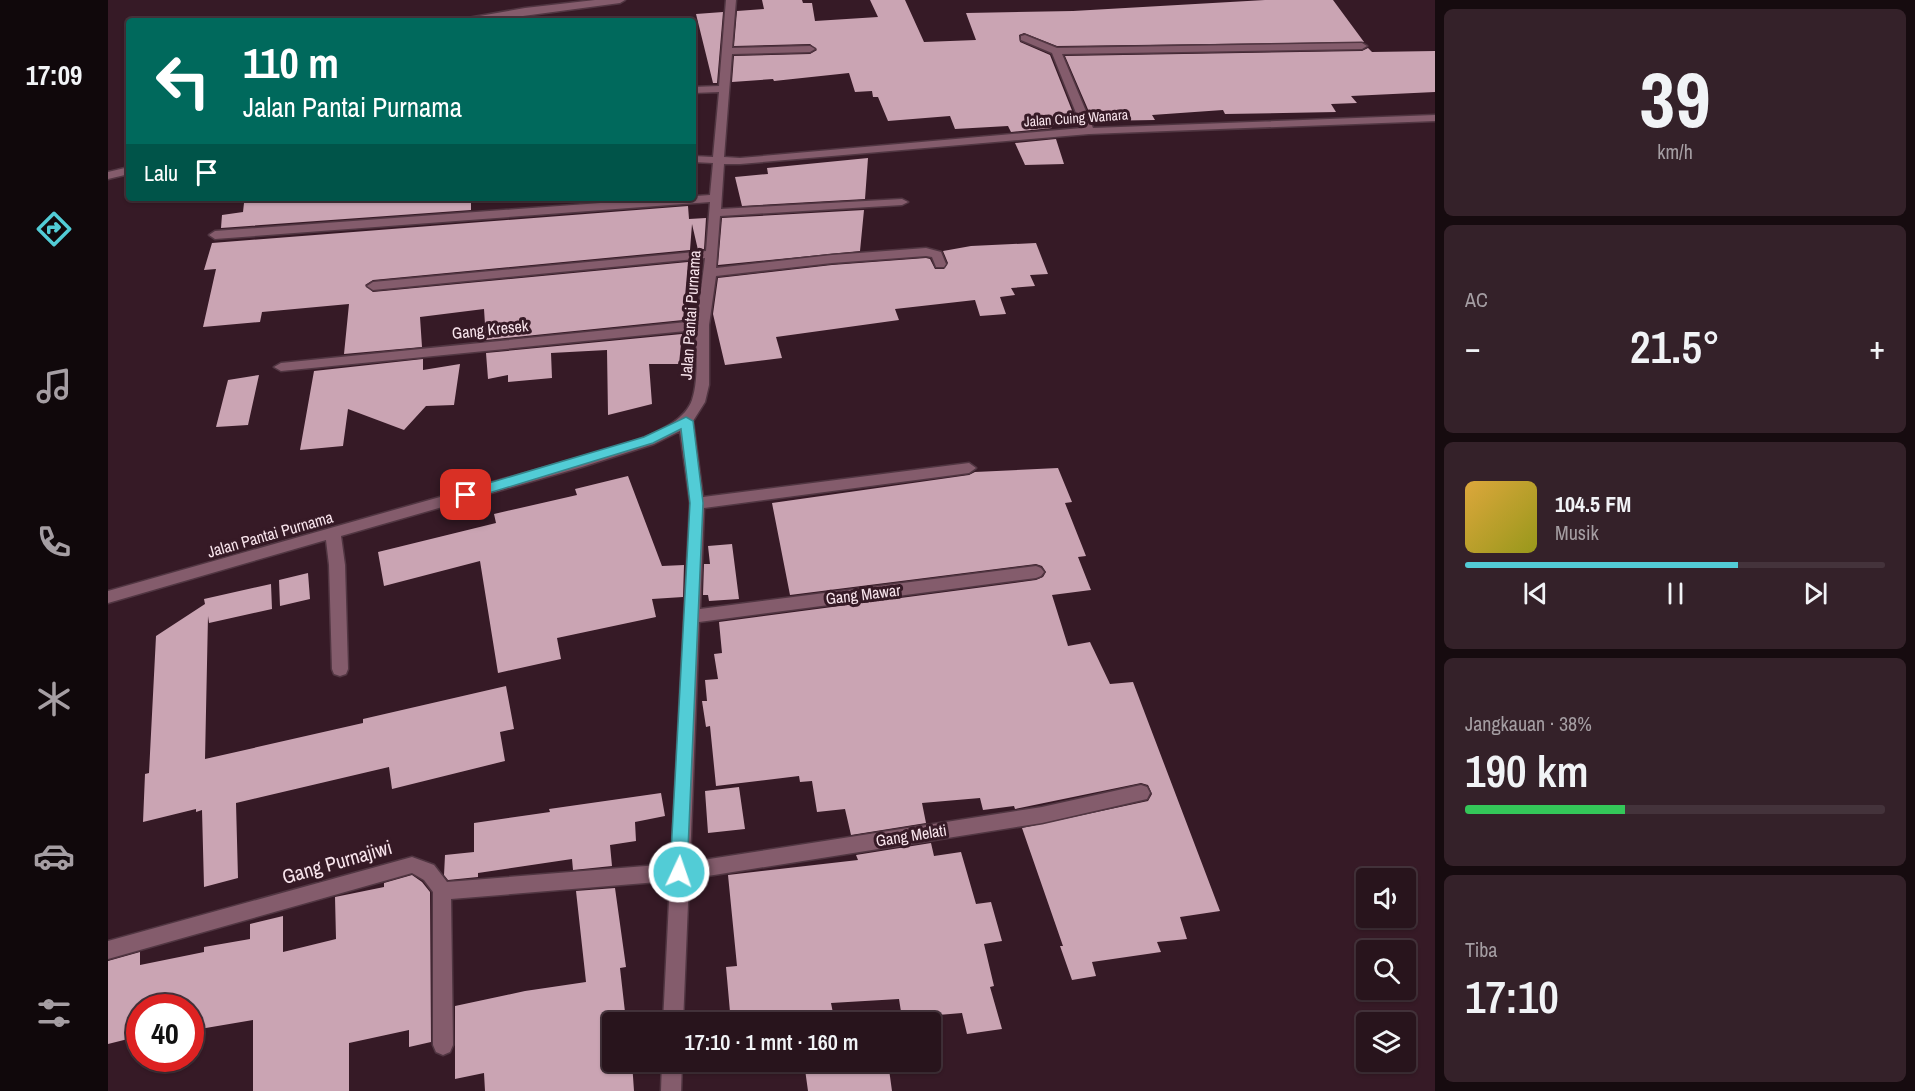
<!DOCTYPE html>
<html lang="id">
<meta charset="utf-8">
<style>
:root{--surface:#28141c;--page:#342129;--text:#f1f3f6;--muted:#a59ea3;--line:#44333b;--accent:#52ccd6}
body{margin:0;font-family:"Archivo Narrow",sans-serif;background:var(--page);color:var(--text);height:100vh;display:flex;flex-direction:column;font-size:22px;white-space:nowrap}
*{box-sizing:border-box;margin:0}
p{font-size:20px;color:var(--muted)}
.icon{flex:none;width:33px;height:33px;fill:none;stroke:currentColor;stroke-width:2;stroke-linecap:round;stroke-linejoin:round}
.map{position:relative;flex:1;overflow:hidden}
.side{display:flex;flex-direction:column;gap:9px;padding:9px;background:#160b0f;width:480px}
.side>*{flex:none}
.guide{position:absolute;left:18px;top:18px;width:570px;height:183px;border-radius:6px;box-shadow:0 2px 4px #0004,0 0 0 2px var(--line);background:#00695c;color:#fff;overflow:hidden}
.controls{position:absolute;left:1248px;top:868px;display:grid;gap:12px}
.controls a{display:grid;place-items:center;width:60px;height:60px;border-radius:6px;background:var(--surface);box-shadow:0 2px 4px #0004,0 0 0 2px var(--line);font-size:30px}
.speed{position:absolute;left:18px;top:994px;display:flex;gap:12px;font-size:30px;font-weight:700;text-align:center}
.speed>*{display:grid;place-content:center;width:78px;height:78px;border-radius:50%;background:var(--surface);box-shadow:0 2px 4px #0004,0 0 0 2px var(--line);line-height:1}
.speed .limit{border:9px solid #d22;background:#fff;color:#111}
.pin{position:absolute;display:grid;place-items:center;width:51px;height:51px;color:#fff;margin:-26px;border-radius:12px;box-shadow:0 3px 9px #0006}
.me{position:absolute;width:66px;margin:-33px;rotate:3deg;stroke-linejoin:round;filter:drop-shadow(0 0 4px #0008)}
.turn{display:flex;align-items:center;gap:21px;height:126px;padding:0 18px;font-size:27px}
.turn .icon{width:78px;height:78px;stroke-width:2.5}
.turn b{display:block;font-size:42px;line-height:51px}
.then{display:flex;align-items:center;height:57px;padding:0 18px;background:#0003;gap:12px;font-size:22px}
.big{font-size:45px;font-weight:600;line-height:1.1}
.side .widget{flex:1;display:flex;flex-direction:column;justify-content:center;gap:9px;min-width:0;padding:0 21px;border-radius:9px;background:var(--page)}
.side .dial{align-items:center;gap:0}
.dial b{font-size:78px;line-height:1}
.song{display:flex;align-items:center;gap:18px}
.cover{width:72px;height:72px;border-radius:9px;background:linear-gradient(135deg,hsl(40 70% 55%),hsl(60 70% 35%))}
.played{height:6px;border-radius:3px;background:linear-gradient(90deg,var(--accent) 65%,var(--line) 65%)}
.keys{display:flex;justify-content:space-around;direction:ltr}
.heat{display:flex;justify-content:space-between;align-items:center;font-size:33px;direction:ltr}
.charge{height:9px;border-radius:4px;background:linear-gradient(90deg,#34c759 38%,var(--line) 0)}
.trip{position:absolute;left:494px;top:1012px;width:339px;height:60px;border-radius:6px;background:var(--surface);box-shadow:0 2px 4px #0004,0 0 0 2px var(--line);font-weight:600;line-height:60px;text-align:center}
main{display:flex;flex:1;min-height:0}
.tabs{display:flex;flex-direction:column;width:108px;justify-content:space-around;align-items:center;background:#10080b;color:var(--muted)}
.tabs .icon{width:42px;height:42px}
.tabs .current{color:var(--accent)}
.tabs b{font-size:27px;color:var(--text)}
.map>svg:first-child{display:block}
.building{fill:#caa4b3}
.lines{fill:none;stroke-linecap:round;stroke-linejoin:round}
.minor-casing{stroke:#513642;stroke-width:3}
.minor{fill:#845c6c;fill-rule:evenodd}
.route{fill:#52ccd6;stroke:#35858b;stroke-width:1.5}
.labels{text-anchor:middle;stroke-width:6;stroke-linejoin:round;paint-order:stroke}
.far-street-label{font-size:14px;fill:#f8e4ec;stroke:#361a26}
.street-label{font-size:16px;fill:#f8e4ec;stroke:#361a26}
.near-street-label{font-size:20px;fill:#f8e4ec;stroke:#361a26}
</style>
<main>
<nav class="tabs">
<b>17:09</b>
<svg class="icon current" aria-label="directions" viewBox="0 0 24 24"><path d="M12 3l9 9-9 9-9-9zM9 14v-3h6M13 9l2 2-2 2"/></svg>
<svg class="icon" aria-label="music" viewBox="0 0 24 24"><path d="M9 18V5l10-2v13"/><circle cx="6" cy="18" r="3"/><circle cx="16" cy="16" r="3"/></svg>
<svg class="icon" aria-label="phone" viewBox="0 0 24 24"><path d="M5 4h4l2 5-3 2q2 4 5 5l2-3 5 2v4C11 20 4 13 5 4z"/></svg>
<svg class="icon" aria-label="climate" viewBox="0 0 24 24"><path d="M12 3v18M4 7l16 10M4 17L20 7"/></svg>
<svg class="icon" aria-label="car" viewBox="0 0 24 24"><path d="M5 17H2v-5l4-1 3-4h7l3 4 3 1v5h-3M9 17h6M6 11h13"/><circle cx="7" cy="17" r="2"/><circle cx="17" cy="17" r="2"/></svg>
<svg class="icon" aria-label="filters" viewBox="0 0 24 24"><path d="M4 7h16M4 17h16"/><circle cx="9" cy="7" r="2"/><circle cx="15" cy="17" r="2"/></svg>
</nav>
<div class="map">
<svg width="1327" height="1091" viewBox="0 0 1327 1091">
<rect width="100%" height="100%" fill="#361a26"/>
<!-- building -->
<path class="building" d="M654,0H694L695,3H704L707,21L770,17L762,0H797L816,42L868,40L858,13L965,11L1157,0H1225L1256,42L949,46L916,33L911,35L912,42L942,55L969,123L943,125L944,128L903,132L900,126L847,129L842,116L780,121L770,97H765L764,91L747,92L741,73L666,81L665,79L624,82L626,56L702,54L709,50L702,44L626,46L629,11L656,9Z
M615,12L609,83H605L588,14Z
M1260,48L1264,52L1327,51V92L1243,96L1249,103L1223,104L1228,112L1117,114L1115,110L1044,115L1047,120L985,121L957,56L1254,51Z
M948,139L956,164L917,165L907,143Z
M760,158L757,199L634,206L627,177L660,174L659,168Z
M179,198H363V210L113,228L114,215L135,212L136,203Z
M580,206L581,219L598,218L596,249L590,250L584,224L582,250L265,280L257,285L265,292L580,262L575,320L378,340L376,309L312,317L314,347L236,354L241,304L154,312L152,322L95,327L108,269L96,270L104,243Z
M756,210L752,251L610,265L614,218Z
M928,243L940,274L922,275L927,286L903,288L907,295L892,297L898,314L872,316L867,300L787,309L791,320L668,337L674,358L617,365L605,314L610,278L724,265L818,258L822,259L827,269H836L840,263L835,251L863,246Z
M574,334L571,364H541L544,404L500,415L499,350L443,353L444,378L400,382V375L380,379L378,353Z
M315,359V370L352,364L346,405L318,406L296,430L240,409L235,446L192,450L206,371Z
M151,375L140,425L108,427L120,380Z
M950,468L964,502L957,503L978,556L970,557L983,590L944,595L960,646L982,642L1002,684L1025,682L1112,911L1072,917L1079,939L1049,942L1053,952L984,962L988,976L964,980L952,946H955L914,828L1040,801L1044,794L1040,785L1033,783L907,809L906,806L875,810L872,798L814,803L818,823L743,835L737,809L709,812L704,781L692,782L691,776L608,786L602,726L598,727L594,701H599L597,680L610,679L606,654L614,653L611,622L928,580L935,577L938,572L934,566L928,564L682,595L664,503L861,475L867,472Z
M520,476L554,566L576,565L575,597L544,599L548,617L449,638L453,659L390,673L372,561L276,586L270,552L388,523L386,514L469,495L467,489Z
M624,544L631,599L601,601L600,595H595L596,564H602L600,546Z
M200,573L202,599L172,606L171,580Z
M163,584L164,609L101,623L100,616L97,759L255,723V719L398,686L406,729L392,732L397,761L284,789L281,767L128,803L130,878L96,887L94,810L88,812V809L35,822L37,774L41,773L48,636L97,604L96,599Z
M631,787L637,829L600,833L597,791Z
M553,793L557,816L527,822L528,841L502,845L504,866L465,870L464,859L370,873V877L340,880L336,875L337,855L366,852V823L442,812L441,809Z
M823,843L826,856L853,852L868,904L883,902L894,941L876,944L886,986L882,987L894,1029L859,1034L854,1013L794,1018L791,999L723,1003L727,1023H623L618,967L629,966L620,875L750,860L748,855Z
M304,875L314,882L322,892L323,1042L301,1047V1030L241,1043V1091H145V1020L86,1030L89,1008H32V1036L0,1044V961L32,952V965L96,952V947L142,939V924L175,916V952L228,939L227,897L276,887V883Z
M507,888L518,967L512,968L517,1012L504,1015V1062H524L526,1091H377L376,1073L347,1079V1006L417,991L478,982L468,891Z
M696,1062H780L784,1091H700Z"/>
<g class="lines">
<!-- minor casing -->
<g class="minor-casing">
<path id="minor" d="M487,0H517L512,3L377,21H355L360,18L417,8Z
M618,0H628L624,48L702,46L707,49L702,52L624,54L616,157L632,158L974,128L944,53L913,40V36L917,35L949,48L1254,43L1259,46L1254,49L954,54L985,128L1327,115V121L981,134L632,164H616L613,209L794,199L800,202L794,205L612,216L608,268L724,255L818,248L833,252L838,264L836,267H828L824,257L818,256L724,263L608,276L601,325V385L597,402L585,421L595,497L861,463L868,468L861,473L596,508L592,609L928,566L933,568L936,572L933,576L928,578L591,622L582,862L934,807L1033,785L1039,787L1042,793L1039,799L934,823L581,879L575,1023H555L562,881L343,899L345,1045L342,1052L335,1055L328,1052L325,1045V892L316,880L304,873L0,959V941L304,857L326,865L339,882L563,864L582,503L572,431L546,444L474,467L233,536L237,565L240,669L238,674L232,676L226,674L224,669L221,565L218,540L0,603V591L466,459C499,448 572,435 584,400C591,378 588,352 588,330L173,371L166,367L173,363L589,321L597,258L265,290L259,286L265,282L598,251L602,202L107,239L101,235L107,231L602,195L605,163L585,162V156L605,157L611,92L585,93V87L611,86Z
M21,167V174L0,179V172Z
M554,1062H574L573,1091H553Z"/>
</g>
<!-- minor -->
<use href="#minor" class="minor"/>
</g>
<!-- route -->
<path class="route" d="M578,417L585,421L595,503L579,872L577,878L571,880L565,878L562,872L582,503L573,429L545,443L358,500L352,495L354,491L536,437Z"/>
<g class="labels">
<!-- far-street labels -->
<g class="far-street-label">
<text transform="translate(968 118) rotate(-4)" y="5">Jalan Cuing Wanara</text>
</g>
<!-- street labels -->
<g class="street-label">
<text transform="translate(582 315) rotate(-86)" y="6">Jalan Pantai Purnama</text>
<text transform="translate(382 329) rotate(-6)" y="6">Gang Kresek</text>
<text transform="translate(162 534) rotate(-16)" y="6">Jalan Pantai Purnama</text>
<text transform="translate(755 594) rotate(-7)" y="6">Gang Mawar</text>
<text transform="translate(803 835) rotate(-9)" y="6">Gang Melati</text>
</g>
<!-- near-street labels -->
<g class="near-street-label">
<text transform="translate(229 862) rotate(-16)" y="7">Gang Purnajiwi</text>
</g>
</g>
</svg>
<div class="controls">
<a><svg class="icon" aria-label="sound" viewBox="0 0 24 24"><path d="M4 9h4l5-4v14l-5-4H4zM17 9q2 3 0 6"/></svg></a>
<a><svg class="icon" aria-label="search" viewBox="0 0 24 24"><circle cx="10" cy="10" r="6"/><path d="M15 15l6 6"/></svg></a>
<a><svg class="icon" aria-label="layers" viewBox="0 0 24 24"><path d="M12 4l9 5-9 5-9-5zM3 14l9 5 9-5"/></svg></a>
</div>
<div class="speed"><div class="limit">40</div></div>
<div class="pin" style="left:358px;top:495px;background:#d93025"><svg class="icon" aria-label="arrive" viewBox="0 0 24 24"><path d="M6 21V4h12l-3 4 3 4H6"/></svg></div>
<svg class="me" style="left:571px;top:872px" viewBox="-20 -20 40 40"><circle r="17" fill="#52ccd6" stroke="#fff" stroke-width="3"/><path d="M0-11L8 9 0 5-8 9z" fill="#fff"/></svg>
<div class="trip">17:10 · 1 mnt · 160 m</div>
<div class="guide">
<div class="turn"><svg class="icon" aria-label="left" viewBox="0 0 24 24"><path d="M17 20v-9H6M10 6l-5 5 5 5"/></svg><div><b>110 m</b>Jalan Pantai Purnama</div></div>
<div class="then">Lalu<svg class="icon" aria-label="arrive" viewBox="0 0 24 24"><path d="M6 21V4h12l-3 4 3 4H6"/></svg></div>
</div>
</div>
<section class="side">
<div class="widget dial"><b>39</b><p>km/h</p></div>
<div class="widget"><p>AC</p>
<div class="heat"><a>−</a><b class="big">21.5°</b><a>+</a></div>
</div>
<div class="widget">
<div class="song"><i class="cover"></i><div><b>104.5 FM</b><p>Musik</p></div></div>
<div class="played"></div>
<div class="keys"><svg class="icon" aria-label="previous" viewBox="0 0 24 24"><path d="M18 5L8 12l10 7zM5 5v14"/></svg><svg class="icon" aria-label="pause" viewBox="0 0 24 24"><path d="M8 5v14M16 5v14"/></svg><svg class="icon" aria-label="next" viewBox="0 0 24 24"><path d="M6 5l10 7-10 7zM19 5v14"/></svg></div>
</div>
<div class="widget"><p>Jangkauan · 38%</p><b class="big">190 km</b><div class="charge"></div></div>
<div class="widget"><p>Tiba</p><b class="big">17:10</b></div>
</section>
</main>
